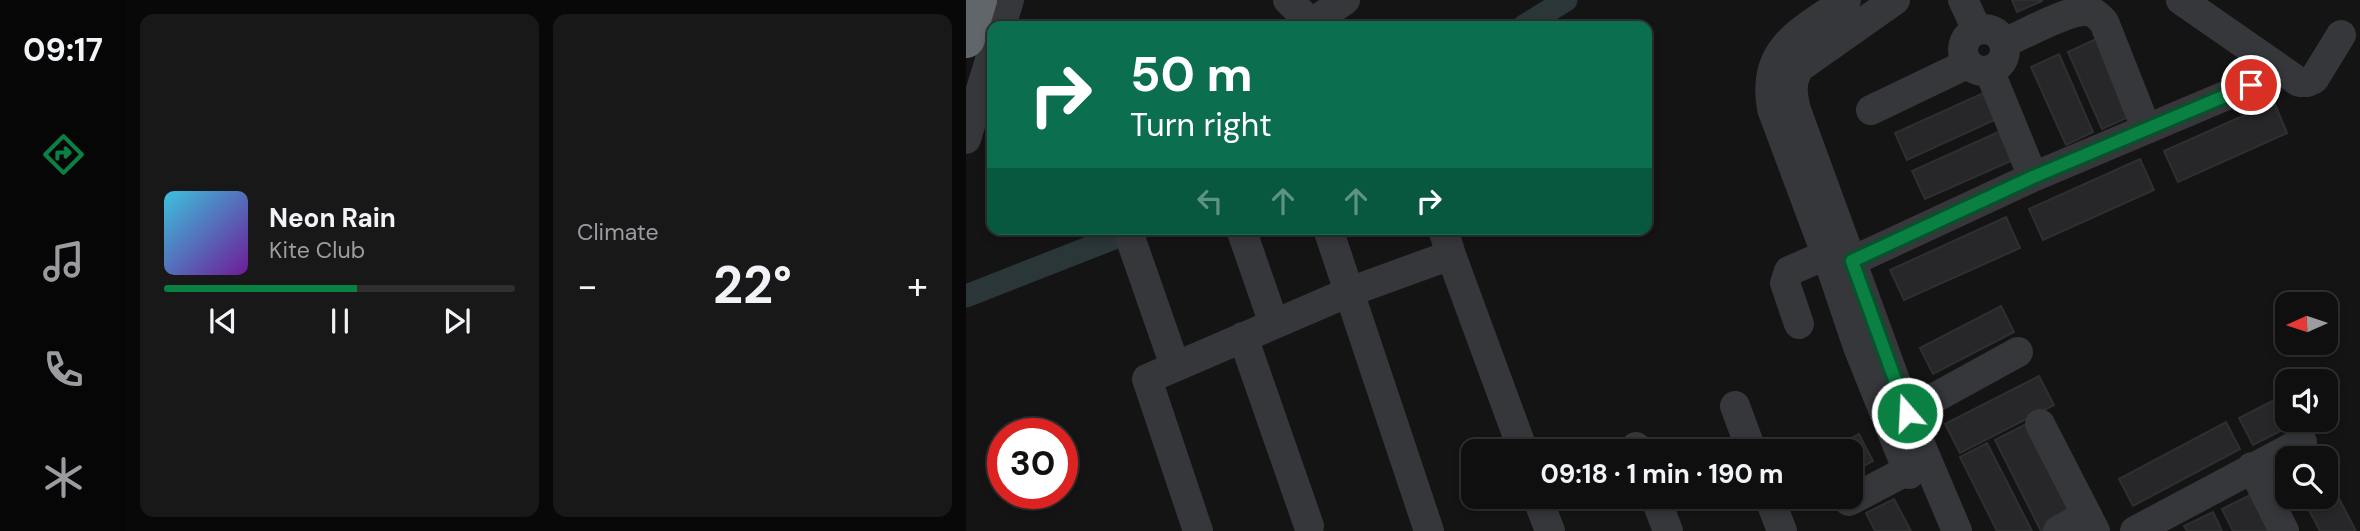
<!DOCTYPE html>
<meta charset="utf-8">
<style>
:root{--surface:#0f0f10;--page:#181819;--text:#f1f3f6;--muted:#9b9c9f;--line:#2f2f30;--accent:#0b8043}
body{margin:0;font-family:"DM Sans",sans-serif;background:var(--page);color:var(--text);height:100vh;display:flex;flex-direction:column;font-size:26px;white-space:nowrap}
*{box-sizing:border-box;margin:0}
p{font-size:23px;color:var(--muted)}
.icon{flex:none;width:38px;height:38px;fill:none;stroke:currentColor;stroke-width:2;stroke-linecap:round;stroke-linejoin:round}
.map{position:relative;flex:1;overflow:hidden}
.panel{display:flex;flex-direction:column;gap:14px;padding:14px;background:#080809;width:840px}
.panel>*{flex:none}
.hud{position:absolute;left:21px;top:21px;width:665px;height:214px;border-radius:14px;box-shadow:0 4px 10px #0003,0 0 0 2px var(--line);background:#0b6e4f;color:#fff;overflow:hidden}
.needle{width:46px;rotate:267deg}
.tools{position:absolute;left:1309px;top:292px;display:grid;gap:14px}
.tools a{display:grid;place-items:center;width:63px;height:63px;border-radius:14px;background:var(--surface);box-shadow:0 4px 10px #0003,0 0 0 2px var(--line);font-size:35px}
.speed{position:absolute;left:21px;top:418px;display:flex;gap:14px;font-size:35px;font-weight:700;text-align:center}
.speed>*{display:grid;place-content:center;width:91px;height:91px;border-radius:50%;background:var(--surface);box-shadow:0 4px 10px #0003,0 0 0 2px var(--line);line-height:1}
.speed .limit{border:10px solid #d22;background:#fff;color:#111}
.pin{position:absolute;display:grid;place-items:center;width:60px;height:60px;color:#fff;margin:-30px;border:4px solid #fff;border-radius:50%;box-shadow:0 2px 7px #0007}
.me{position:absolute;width:77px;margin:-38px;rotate:341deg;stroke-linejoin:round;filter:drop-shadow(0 0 5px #0008)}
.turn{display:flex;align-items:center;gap:24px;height:147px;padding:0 28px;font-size:32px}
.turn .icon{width:91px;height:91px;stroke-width:2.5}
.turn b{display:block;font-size:49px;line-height:60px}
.lanes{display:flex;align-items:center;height:66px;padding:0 28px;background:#0003;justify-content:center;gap:35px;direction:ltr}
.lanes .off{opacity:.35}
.big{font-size:52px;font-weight:700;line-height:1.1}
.panel .card{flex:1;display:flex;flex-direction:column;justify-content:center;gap:10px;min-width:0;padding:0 24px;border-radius:14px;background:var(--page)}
.song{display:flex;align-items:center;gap:21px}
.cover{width:84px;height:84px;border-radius:10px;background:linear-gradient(135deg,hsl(190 70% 55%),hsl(280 70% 35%))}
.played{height:7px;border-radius:4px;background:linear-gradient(90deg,var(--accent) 55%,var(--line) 55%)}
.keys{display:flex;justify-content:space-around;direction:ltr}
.heat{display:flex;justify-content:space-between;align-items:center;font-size:38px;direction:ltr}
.panel .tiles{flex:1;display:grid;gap:14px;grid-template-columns:repeat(2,1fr)}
.trip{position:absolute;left:495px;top:439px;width:402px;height:70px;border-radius:14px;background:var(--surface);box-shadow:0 4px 10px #0003,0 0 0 2px var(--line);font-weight:700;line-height:70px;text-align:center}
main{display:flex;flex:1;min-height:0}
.menu{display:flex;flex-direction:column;width:126px;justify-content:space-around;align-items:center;background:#060606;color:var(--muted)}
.menu .icon{width:49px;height:49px}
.menu .current{color:var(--accent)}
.menu b{font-size:32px;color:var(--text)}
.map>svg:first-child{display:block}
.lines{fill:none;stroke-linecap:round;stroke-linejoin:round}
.canal{stroke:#2b3638;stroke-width:23}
.building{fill:#272729;stroke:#2e2f31;stroke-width:2}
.minor{stroke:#35373a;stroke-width:30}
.highway{stroke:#61666b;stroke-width:38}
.route-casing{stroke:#07532c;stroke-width:18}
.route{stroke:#0b8043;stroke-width:12}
</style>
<main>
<nav class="menu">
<b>09:17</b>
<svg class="icon current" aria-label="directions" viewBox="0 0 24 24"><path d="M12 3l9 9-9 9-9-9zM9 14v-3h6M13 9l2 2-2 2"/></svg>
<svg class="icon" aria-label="music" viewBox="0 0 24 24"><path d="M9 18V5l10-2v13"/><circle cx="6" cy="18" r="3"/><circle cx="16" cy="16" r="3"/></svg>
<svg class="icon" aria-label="phone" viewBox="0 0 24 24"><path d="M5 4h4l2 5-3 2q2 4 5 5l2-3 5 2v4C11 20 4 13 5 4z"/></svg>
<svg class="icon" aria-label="climate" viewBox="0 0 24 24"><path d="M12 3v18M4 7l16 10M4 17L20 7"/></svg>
</nav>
<section class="panel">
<div class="tiles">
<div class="card">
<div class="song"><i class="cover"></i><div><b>Neon Rain</b><p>Kite Club</p></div></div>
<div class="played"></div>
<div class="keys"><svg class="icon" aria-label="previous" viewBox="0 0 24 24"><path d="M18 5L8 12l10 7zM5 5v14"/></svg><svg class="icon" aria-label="pause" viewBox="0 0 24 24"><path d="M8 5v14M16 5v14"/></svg><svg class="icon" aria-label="next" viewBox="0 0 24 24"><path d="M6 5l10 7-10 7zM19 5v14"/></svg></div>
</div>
<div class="card"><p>Climate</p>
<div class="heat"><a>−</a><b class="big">22°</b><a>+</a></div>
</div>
</div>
</section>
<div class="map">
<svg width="1394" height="531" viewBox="0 0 1394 531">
<rect width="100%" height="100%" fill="#141415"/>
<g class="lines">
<!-- canal -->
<path class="canal" d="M558,26L600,0
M0,296L171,229"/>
</g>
<!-- building -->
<path class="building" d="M1046,0H1076V1L1051,12Z
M1132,38L1167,115L1136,129L1102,52Z
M1093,54L1127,132L1100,145L1065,67Z
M1024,90L1035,117L941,160L929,133Z
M1308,102L1321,133L1212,182L1198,151Z
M1041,128L1054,157L959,199L946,171Z
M1174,159L1188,190L1077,240L1063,209Z
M1040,217L1054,248L938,300L924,270Z
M1035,306L1048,332L967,374L954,348Z
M1073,376L1088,405L994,453L979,424Z
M1320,394L1321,420L1334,421L1287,445L1273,418Z
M1260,422L1274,449L1167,506L1153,479Z
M1060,424L1107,517L1080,531H1075L1029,440Z
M893,434L907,461L886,472V452H865L864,449Z
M1021,443L1066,531H1031L994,457Z
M1360,474L1390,531H1354L1336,497H1360Z
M1286,494L1305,531H1267L1256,509Z
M928,499L945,531H909L900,513Z
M1247,512L1256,531H1221L1218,526Z"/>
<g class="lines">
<!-- minor -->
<path class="minor" d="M322,0L346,24
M880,0C836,32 795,46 806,109L865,267L892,347L943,474
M929,0L834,67C824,81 826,94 830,110L941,413L991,531
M997,0L1011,30
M1215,0L1333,82H1341L1348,79L1375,35
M35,26L43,0
M342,26L379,0
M997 50a21 21 0 1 1 42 0a21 21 0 1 1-42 0Z
M1038,43C1057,35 1101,10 1120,11C1128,11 1133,17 1138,22L1180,128
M1023,70L1067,177
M905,110L1001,64
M0,139L26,53
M275,229L308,324
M362,229L463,531
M165,240L209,366
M485,255L555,445
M869,269L1067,177L1285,85
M833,324L819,283L823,271L860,255
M277,337L343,526
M769,406L786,452
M925,424L941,413L1052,352
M1074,424L1129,531
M670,447L672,452
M1286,467L1318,531
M571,497L584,531
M689,497L702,531
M803,497L816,531
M883,501L942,470
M232,531L181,379L383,292L485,255L477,229
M1092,531L1121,515
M1169,531L1336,442"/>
<!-- highway -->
<path class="highway" d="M0,39L12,0"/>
</g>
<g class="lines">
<!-- route casing -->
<g class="route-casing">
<path id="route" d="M941,413L886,261L1067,177L1285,85"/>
</g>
<!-- route -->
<use href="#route" class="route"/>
</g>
</svg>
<div class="tools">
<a><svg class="needle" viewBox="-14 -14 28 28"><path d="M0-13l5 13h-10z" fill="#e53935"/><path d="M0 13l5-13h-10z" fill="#9b9c9f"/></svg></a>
<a><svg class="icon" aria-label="sound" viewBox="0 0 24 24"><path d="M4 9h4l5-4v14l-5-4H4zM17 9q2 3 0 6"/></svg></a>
<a><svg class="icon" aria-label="search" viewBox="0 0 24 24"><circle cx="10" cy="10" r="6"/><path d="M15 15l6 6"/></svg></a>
</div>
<div class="speed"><div class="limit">30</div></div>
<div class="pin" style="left:1285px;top:85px;background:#d93025"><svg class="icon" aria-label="arrive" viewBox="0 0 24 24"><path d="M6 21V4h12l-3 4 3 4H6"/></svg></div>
<svg class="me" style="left:941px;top:413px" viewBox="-20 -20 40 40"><circle r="17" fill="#0b8043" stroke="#fff" stroke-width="3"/><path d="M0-11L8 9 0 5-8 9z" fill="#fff"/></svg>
<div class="trip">09:18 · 1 min · 190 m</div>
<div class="hud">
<div class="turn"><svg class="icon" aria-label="right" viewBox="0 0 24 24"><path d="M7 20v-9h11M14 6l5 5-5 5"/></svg><div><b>50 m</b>Turn right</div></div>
<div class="lanes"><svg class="icon off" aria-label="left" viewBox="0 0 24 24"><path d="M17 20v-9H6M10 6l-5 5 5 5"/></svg><svg class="icon off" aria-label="ahead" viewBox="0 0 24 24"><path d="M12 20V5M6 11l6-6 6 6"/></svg><svg class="icon off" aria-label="ahead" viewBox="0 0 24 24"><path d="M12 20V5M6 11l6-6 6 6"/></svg><svg class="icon" aria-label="right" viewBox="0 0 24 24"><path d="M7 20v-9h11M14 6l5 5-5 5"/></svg></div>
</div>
</div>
</main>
